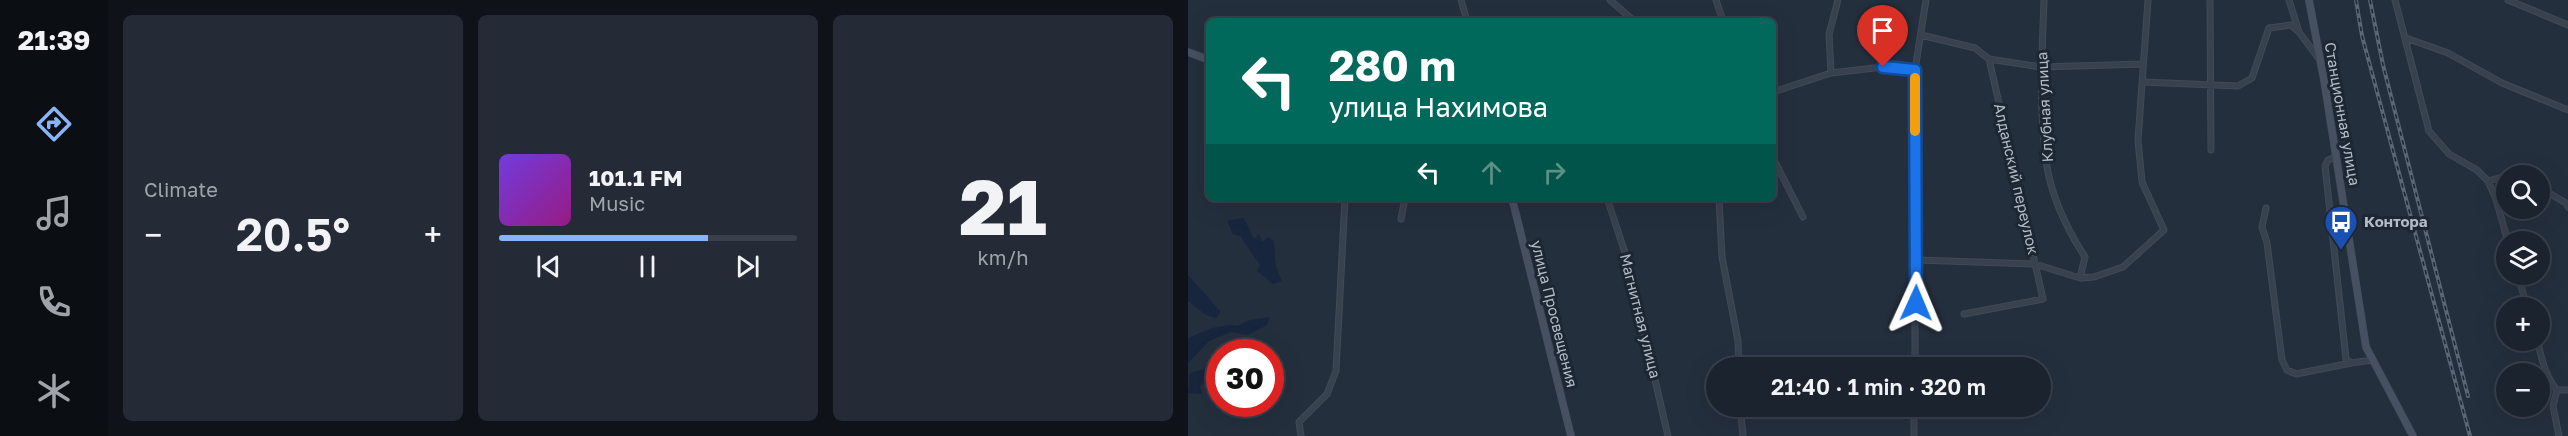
<!DOCTYPE html>
<meta charset="utf-8">
<style>
:root{--surface:#1b232e;--page:#242b36;--text:#f1f3f6;--muted:#a0a4aa;--line:#39404a;--accent:#8ab4f8}
body{margin:0;font-family:"Golos Text",sans-serif;background:var(--page);color:var(--text);height:100vh;display:flex;flex-direction:column;font-size:22px;white-space:nowrap}
*{box-sizing:border-box;margin:0}
p{font-size:20px;color:var(--muted)}
.icon{flex:none;width:33px;height:33px;fill:none;stroke:currentColor;stroke-width:2;stroke-linecap:round;stroke-linejoin:round}
.map{position:relative;flex:1;overflow:hidden}
.sheet{display:flex;flex-direction:column;gap:15px;padding:15px;background:#0f1319;width:1080px}
.sheet>*{flex:none}
.guide{position:absolute;left:18px;top:18px;width:570px;height:183px;border-radius:9px;box-shadow:0 6px 24px #0002,0 0 0 2px var(--line);background:#00695c;color:#fff;overflow:hidden}
.controls{position:absolute;left:1308px;top:165px;display:grid;gap:12px}
.controls a{display:grid;place-items:center;width:54px;height:54px;border-radius:50%;background:var(--surface);box-shadow:0 6px 24px #0002,0 0 0 2px var(--line);font-size:30px}
.speed{position:absolute;left:18px;top:339px;display:flex;gap:12px;font-size:30px;font-weight:700;text-align:center}
.speed>*{display:grid;place-content:center;width:78px;height:78px;border-radius:50%;background:var(--surface);box-shadow:0 6px 24px #0002,0 0 0 2px var(--line);line-height:1}
.speed .limit{border:9px solid #d22;background:#fff;color:#111}
.pin{position:absolute;display:grid;place-items:center;width:51px;height:51px;color:#fff;margin:-62px -26px;border-radius:50% 50% 50% 0;rotate:-45deg;box-shadow:0 0 6px #0007}
.pin .icon{rotate:45deg}
.me{position:absolute;width:66px;margin:-33px;rotate:1deg;stroke-linejoin:round;filter:drop-shadow(0 0 4px #0008)}
.turn{display:flex;align-items:center;gap:21px;height:126px;padding:0 24px;font-size:27px}
.turn .icon{width:78px;height:78px;stroke-width:2.5}
.turn b{display:block;font-size:42px;line-height:51px}
.lanes{display:flex;align-items:center;height:57px;padding:0 24px;background:#0003;justify-content:center;gap:30px;direction:ltr}
.lanes .off{opacity:.35}
.big{font-size:45px;font-weight:600;line-height:1.1}
.sheet .widget{flex:1;display:flex;flex-direction:column;justify-content:center;gap:9px;min-width:0;padding:0 21px;border-radius:9px;background:var(--page)}
.sheet .dial{align-items:center;gap:0}
.dial b{font-size:78px;line-height:1}
.song{display:flex;align-items:center;gap:18px}
.cover{width:72px;height:72px;border-radius:9px;background:linear-gradient(135deg,hsl(260 70% 55%),hsl(310 70% 35%))}
.played{height:6px;border-radius:3px;background:linear-gradient(90deg,var(--accent) 70%,var(--line) 70%)}
.keys{display:flex;justify-content:space-around;direction:ltr}
.heat{display:flex;justify-content:space-between;align-items:center;font-size:33px;direction:ltr}
.sheet .tiles{flex:1;display:grid;gap:15px;grid-template-columns:repeat(3,1fr)}
.trip{position:absolute;left:518px;top:357px;width:345px;height:60px;border-radius:30px;background:var(--surface);box-shadow:0 6px 24px #0002,0 0 0 2px var(--line);font-weight:600;line-height:60px;text-align:center}
main{display:flex;flex:1;min-height:0}
.menu{display:flex;flex-direction:column;width:108px;justify-content:space-around;align-items:center;background:#0b0e12;color:var(--muted)}
.menu .icon{width:42px;height:42px}
.menu .selected{color:var(--accent)}
.menu b{font-size:27px;color:var(--text)}
.map>svg:first-child{display:block}
.water{fill:#17263c}
.lines{fill:none;stroke-linecap:round;stroke-linejoin:round}
.street-casing{stroke:#414a57;stroke-width:7}
.secondary-casing{stroke:#414a57;stroke-width:8}
.street{stroke:#38414e;stroke-width:5}
.secondary{stroke:#465061;stroke-width:7}
.rail-casing{stroke:#5a6575;stroke-width:4}
.rail{stroke:#1d2633;stroke-width:1.5;stroke-dasharray:4.5;stroke-linecap:butt}
.route-casing{stroke:#114b97;stroke-width:15}
.route{stroke:#1a73e8;stroke-width:10}
.slow{stroke:#f59e0b;stroke-width:10}
.labels{text-anchor:middle;stroke-width:6;stroke-linejoin:round;paint-order:stroke}
.street-label{font-size:15px;fill:#b4bcc9;stroke:#1d2633}
.poi-label{font-size:15px;font-weight:bold;fill:#b4bcc9;stroke:#1d2633;text-anchor:start}
</style>
<main>
<nav class="menu">
<b>21:39</b>
<svg class="icon selected" aria-label="directions" viewBox="0 0 24 24"><path d="M12 3l9 9-9 9-9-9zM9 14v-3h6M13 9l2 2-2 2"/></svg>
<svg class="icon" aria-label="music" viewBox="0 0 24 24"><path d="M9 18V5l10-2v13"/><circle cx="6" cy="18" r="3"/><circle cx="16" cy="16" r="3"/></svg>
<svg class="icon" aria-label="phone" viewBox="0 0 24 24"><path d="M5 4h4l2 5-3 2q2 4 5 5l2-3 5 2v4C11 20 4 13 5 4z"/></svg>
<svg class="icon" aria-label="climate" viewBox="0 0 24 24"><path d="M12 3v18M4 7l16 10M4 17L20 7"/></svg>
</nav>
<section class="sheet">
<div class="tiles">
<div class="widget"><p>Climate</p>
<div class="heat"><a>−</a><b class="big">20.5°</b><a>+</a></div>
</div>
<div class="widget">
<div class="song"><i class="cover"></i><div><b>101.1 FM</b><p>Music</p></div></div>
<div class="played"></div>
<div class="keys"><svg class="icon" aria-label="previous" viewBox="0 0 24 24"><path d="M18 5L8 12l10 7zM5 5v14"/></svg><svg class="icon" aria-label="pause" viewBox="0 0 24 24"><path d="M8 5v14M16 5v14"/></svg><svg class="icon" aria-label="next" viewBox="0 0 24 24"><path d="M6 5l10 7-10 7zM19 5v14"/></svg></div>
</div>
<div class="widget dial"><b>21</b><p>km/h</p></div>
</div>
</section>
<div class="map">
<svg width="1380" height="436" viewBox="0 0 1380 436">
<rect width="100%" height="100%" fill="#242f3e"/>
<!-- water -->
<path class="water" d="M56,218L66,239L71,234L74,242L80,237L86,241L88,267L94,281L85,284L69,271L72,265L52,236L45,234L39,221Z
M0,275L33,312L28,318L18,315L0,301Z
M82,317L79,325L60,335L43,332L21,341L0,363V338L24,328L41,325L49,326L62,320Z
M27,366L30,378L21,380L12,386L14,394L0,393L2,373Z"/>
<g class="lines">
<!-- street casing -->
<g class="street-casing">
<path id="street" d="M273,0L279,21
M422,0L446,21
M528,0L535,21
M856,0C854,53 851,108 858,160C862,193 879,229 897,257L892,278
M1022,0L1023,150
M1101,0L1111,32L1131,59
M1207,0L1241,131L1261,154L1289,170L1300,181L1308,199L1320,242
M1320,0L1380,25
M733,35L787,48L801,59L853,67L955,64
M1218,38L1260,53L1314,83L1380,110
M643,73L641,34L650,0
M954,82L1050,86L1064,78L1081,28L1103,25L1111,32
M585,92L643,73L695,67L727,70
M1148,157L1140,160L1137,166L1158,359L1163,363L1185,360
M585,158L615,217
M1300,181L1318,176
M1352,188L1378,203L1380,207
M419,198L439,259L480,436
M531,198L534,257L550,341L551,368
M1078,208L1074,227L1079,243L1094,360L1099,370L1108,374L1163,363
M213,219L217,198
M729,260L847,264L892,278L906,277L935,267L976,230L954,182L950,140L960,0
M1330,274L1339,308
M776,314L855,299L801,59
M1349,340C1354,358 1357,377 1369,390
M727,368V70L738,0
M1369,390L1365,406L1371,436
M1369,390H1380
M552,406L555,436
M113,436L111,422L139,394L148,371L157,198
M726,436V406"/>
</g>
<!-- secondary casing -->
<g class="secondary-casing">
<path id="secondary" d="M1121,0L1136,80L1178,347L1225,436
M0,52L21,60
M324,198L383,436"/>
</g>
<!-- street -->
<use href="#street" class="street"/>
<!-- secondary -->
<use href="#secondary" class="secondary"/>
<!-- rail casing -->
<g class="rail-casing">
<path id="rail" d="M1168,0L1174,36L1282,436
M1182,0L1195,65L1280,396"/>
</g>
<!-- rail -->
<use href="#rail" class="rail"/>
</g>
<g class="lines">
<!-- route casing -->
<g class="route-casing">
<path id="route" d="M695,67L727,70L728,303"/>
</g>
<!-- route -->
<use href="#route" class="route"/>
<!-- slow -->
<path class="slow" d="M727,78V131"/>
</g>
<!-- icons -->
<defs>
<g id="bus-pin" transform="scale(1.725)"><path d="M0 17L-7.5 6A9.5 9.5 0 1 1 7.5 6Z" fill="#1a4fb4" stroke="#1d2633"/><path d="M-5-6H5V4H4V6H2V4H-2V6H-4V4H-5ZM-3.5-4V0h7V-4ZM-3.5 1.2v1.5H-2V1.2ZM2 1.2v1.5H3.5V1.2Z" fill="#fff"/></g>
</defs>
<g fill-rule="evenodd">
<use href="#bus-pin" x="1153" y="222"/>
</g>
<g class="labels">
<!-- street labels -->
<g class="street-label">
<text transform="translate(857 107) rotate(-93)" y="5">Клубная улица</text>
<text transform="translate(1154 114) rotate(80)" y="5">Станционная улица</text>
<text transform="translate(828 179) rotate(77)" y="5">Алданский переулок</text>
<text transform="translate(366 314) rotate(76)" y="5">улица Просвещения</text>
<text transform="translate(452 316) rotate(76)" y="5">Магнитная улица</text>
</g>
<!-- poi labels -->
<g class="poi-label">
<text x="1176" y="227">Контора</text>
</g>
</g>
</svg>
<div class="controls">
<a><svg class="icon" aria-label="search" viewBox="0 0 24 24"><circle cx="10" cy="10" r="6"/><path d="M15 15l6 6"/></svg></a>
<a><svg class="icon" aria-label="layers" viewBox="0 0 24 24"><path d="M12 4l9 5-9 5-9-5zM3 14l9 5 9-5"/></svg></a>
<a>+</a>
<a>−</a>
</div>
<div class="speed"><div class="limit">30</div></div>
<div class="pin" style="left:695px;top:67px;background:#d93025"><svg class="icon" aria-label="arrive" viewBox="0 0 24 24"><path d="M6 21V4h12l-3 4 3 4H6"/></svg></div>
<svg class="me" style="left:728px;top:303px" viewBox="-20 -20 40 40"><path d="M0-17L14 15 0 8-14 15z" fill="#1a73e8" stroke="#fff" stroke-width="4"/></svg>
<div class="trip">21:40 · 1 min · 320 m</div>
<div class="guide">
<div class="turn"><svg class="icon" aria-label="left" viewBox="0 0 24 24"><path d="M17 20v-9H6M10 6l-5 5 5 5"/></svg><div><b>280 m</b>улица Нахимова</div></div>
<div class="lanes"><svg class="icon" aria-label="left" viewBox="0 0 24 24"><path d="M17 20v-9H6M10 6l-5 5 5 5"/></svg><svg class="icon off" aria-label="ahead" viewBox="0 0 24 24"><path d="M12 20V5M6 11l6-6 6 6"/></svg><svg class="icon off" aria-label="right" viewBox="0 0 24 24"><path d="M7 20v-9h11M14 6l5 5-5 5"/></svg></div>
</div>
</div>
</main>
